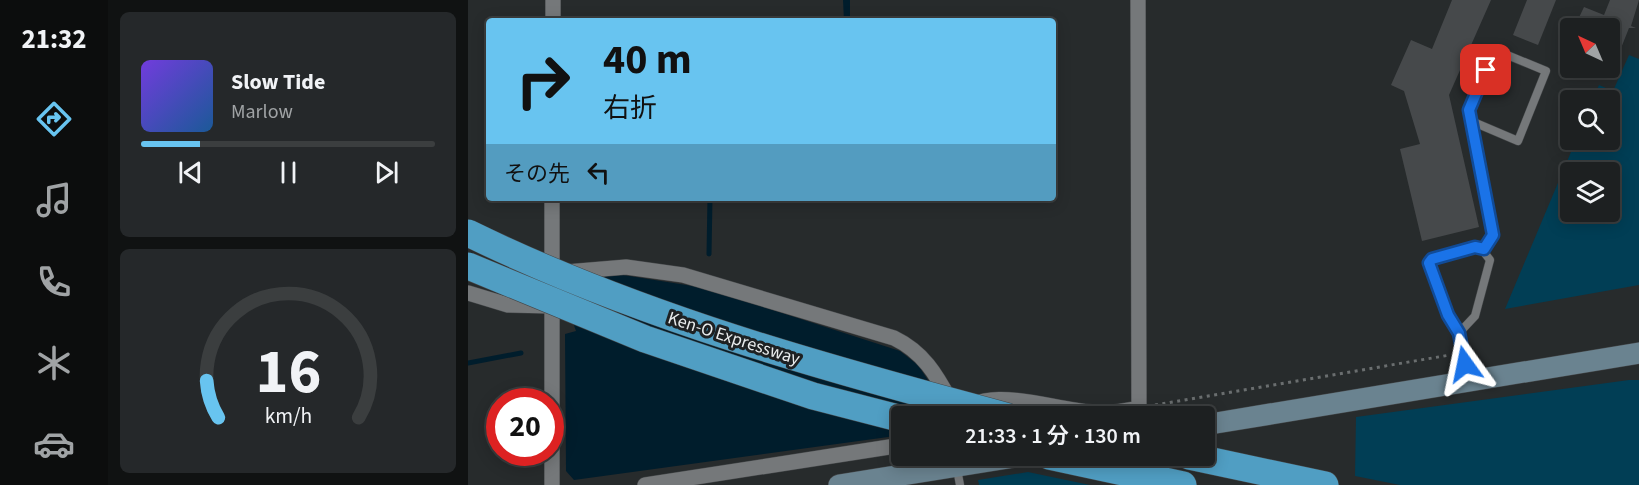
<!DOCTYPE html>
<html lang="ja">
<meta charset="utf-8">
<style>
:root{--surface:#1d2021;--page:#25282a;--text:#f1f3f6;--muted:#a0a3a5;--line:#3b3e3f;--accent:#68c4f0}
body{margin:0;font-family:"Source Sans 3","Noto Sans JP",sans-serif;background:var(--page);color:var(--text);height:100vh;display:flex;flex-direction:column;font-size:22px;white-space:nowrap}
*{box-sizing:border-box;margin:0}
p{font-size:20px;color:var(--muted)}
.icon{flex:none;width:33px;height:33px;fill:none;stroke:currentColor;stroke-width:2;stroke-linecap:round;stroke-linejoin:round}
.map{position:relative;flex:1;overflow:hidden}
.panel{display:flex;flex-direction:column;gap:12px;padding:12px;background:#101212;width:360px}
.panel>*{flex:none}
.hud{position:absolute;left:18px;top:18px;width:570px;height:183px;border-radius:6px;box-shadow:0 3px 15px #0003,0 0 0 2px var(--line);background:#68c4f0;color:#111;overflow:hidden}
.needle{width:39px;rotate:316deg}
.fabs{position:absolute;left:1092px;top:18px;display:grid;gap:12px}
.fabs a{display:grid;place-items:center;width:60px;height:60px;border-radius:6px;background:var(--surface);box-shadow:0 3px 15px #0003,0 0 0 2px var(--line);font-size:30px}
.speed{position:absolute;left:18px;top:388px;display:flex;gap:12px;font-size:30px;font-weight:700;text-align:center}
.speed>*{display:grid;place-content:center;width:78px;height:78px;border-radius:50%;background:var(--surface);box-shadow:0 3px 15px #0003,0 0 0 2px var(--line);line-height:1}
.speed .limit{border:9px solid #d22;background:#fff;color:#111}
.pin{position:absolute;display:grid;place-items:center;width:51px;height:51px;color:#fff;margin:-26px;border-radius:12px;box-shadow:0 3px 9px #0006}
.me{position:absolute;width:66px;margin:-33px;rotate:348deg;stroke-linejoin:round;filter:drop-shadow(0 0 4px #0008)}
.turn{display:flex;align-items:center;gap:21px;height:126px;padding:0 18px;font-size:27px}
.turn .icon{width:78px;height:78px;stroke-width:2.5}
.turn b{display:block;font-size:42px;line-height:51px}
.then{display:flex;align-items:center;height:57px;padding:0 18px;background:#0003;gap:12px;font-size:22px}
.panel .widget{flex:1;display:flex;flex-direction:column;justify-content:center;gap:9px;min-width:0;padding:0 21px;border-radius:9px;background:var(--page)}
.panel .dial{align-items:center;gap:0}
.dial svg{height:156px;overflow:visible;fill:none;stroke:var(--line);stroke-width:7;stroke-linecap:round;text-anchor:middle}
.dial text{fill:var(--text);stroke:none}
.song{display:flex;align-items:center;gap:18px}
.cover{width:72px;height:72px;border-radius:9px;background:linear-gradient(135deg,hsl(260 70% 55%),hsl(210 70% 35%))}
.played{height:6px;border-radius:3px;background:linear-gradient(90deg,var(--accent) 20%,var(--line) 20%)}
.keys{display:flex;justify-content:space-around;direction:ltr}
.trip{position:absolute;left:423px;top:406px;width:324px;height:60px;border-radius:6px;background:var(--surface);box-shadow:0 3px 15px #0003,0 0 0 2px var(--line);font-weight:600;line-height:60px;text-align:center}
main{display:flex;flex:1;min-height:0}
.menu{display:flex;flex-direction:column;width:108px;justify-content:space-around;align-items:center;background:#0c0d0d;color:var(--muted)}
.menu .icon{width:42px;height:42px}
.menu .current{color:var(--accent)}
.menu b{font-size:27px;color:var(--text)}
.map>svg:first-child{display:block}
.green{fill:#013e55;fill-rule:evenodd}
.water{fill:#001d2c}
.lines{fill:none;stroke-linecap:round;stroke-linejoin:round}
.stream{stroke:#001d2c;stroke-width:5}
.building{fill:#46494b}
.service-casing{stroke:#444749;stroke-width:9}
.minor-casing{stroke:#444749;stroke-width:16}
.secondary-casing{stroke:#444749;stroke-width:22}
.motorway-casing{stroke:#444749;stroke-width:28}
.path{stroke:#6a6e6f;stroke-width:3;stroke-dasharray:3 4.5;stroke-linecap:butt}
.service{stroke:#75787a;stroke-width:8}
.minor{stroke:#75787a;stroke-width:15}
.secondary{stroke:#6a8390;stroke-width:21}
.motorway{stroke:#509ec3;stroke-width:27}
.motorway-bridge-casing{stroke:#444749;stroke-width:28;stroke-linecap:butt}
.motorway-bridge{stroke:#509ec3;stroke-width:27}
.route-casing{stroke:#114b97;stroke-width:15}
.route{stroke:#1a73e8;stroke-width:10}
.labels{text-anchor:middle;stroke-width:6;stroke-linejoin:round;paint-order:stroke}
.street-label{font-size:18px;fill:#e9eced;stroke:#1e2123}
</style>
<main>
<nav class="menu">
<b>21:32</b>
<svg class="icon current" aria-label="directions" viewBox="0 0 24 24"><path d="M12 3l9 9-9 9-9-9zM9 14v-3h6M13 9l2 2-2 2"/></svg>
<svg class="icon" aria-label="music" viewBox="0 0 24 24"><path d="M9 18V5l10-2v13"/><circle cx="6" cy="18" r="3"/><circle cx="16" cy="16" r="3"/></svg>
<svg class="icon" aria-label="phone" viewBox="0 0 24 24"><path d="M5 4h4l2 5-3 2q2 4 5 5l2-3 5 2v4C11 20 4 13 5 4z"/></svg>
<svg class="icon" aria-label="climate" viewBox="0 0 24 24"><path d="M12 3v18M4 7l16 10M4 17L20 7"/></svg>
<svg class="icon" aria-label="car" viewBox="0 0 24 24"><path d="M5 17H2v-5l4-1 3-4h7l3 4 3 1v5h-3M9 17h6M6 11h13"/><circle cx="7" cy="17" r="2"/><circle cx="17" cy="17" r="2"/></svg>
</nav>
<section class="panel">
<div class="widget">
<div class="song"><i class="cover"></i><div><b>Slow Tide</b><p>Marlow</p></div></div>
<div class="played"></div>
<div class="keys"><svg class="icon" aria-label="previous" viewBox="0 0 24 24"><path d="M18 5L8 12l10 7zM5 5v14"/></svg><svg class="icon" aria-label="pause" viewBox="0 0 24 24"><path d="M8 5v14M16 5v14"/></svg><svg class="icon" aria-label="next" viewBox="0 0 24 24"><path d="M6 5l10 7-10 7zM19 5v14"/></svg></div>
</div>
<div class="widget dial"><svg viewBox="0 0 100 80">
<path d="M14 69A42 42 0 1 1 86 69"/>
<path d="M14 69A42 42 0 0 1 8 50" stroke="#68c4f0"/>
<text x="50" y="56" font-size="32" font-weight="700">16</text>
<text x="50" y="72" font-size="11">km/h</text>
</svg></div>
</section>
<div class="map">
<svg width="1171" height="485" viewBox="0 0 1171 485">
<rect width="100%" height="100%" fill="#272b2c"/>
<!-- green -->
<path class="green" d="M1161,55L1171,59V285L1037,309L1108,140H1142V100H1124L1131,85L1145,91ZM1102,172H1142V212H1102Z
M1161,380H1171V485H932L887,476L888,417Z
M560,472L622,485H511L510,480Z"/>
<!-- water -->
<path class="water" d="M375,0H382V21H376Z
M99,272L149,274L237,288L432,351L450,365L475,403C470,423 451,417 434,417L433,434L420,437L106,480L98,471L97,334L108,331L96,297Z"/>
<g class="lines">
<!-- stream -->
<path class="stream" d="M241,254L242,198
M0,363L53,353"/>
</g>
<!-- building -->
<path class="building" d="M984,0H1023L981,95L1011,227L954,241L932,149L952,144L936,91L923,85L943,40L964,49Z
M1059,0H1088L1070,45L1045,35Z
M1142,0H1171L1163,26L1168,28H1161L1142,76V28H1106L1116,7L1136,15Z"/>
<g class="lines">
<!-- service casing -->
<g class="service-casing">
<path id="service" d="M1003,121L1050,141L1078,71L1027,50L1001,110L1003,121L1025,235L1016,249
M991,333L1007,316L1022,260L1012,247L964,259L961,263L980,315L991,333L1000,379
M489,469L492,485"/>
</g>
<!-- minor casing -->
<g class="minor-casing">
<path id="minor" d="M85,0V21
M670,0L671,417
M84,198V485
M98,272L158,267L215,275L426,338C455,352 468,374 483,402
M0,293L40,305L81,306
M484,417C521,382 581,410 624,412C640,414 655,411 671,408
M177,485L434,445"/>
</g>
<!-- secondary casing -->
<g class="secondary-casing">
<path id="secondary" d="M736,425L1171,353
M371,485L553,456"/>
</g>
<!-- motorway casing -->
<g class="motorway-casing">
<path id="motorway" d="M581,456L715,485
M721,456L857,485"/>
</g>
<!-- path -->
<path class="path" d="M687,405L982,355"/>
<!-- service -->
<use href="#service" class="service"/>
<!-- minor -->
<use href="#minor" class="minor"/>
<!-- secondary -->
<use href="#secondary" class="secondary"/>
<!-- motorway -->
<use href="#motorway" class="motorway"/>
<!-- motorway-bridge casing -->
<g class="motorway-bridge-casing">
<path id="motorway-bridge" d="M0,233C172,317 357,368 541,417
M0,266L177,339L345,396L434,419"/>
</g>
<!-- motorway-bridge -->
<use href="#motorway-bridge" class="motorway-bridge"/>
</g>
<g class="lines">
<!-- route casing -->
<g class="route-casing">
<path id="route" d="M997,364L991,333L980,315L961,263L964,259L1007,247L1016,249L1025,235L1001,110L1018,70"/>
</g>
<!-- route -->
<use href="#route" class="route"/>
</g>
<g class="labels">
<!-- street labels -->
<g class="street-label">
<text transform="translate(266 338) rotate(18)" y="6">Ken-O Expressway</text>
</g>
</g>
</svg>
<div class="fabs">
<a><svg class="needle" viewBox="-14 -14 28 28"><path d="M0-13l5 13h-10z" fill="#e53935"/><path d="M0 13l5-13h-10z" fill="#a0a3a5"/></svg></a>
<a><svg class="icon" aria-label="search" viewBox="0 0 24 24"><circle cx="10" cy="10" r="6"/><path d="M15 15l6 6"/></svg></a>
<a><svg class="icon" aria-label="layers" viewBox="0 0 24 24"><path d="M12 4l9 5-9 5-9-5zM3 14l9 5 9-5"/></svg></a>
</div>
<div class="speed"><div class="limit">20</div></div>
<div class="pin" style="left:1018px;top:70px;background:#d93025"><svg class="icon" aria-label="arrive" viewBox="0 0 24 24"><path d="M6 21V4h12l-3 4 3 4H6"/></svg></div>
<svg class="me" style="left:997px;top:364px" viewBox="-20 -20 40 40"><path d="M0-17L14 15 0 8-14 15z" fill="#1a73e8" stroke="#fff" stroke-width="4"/></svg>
<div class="trip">21:33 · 1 分 · 130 m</div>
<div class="hud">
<div class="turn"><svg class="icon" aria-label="right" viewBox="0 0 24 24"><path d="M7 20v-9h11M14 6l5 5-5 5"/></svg><div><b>40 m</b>右折</div></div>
<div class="then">その先<svg class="icon" aria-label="left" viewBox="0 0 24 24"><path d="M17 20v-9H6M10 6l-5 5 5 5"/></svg></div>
</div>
</div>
</main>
